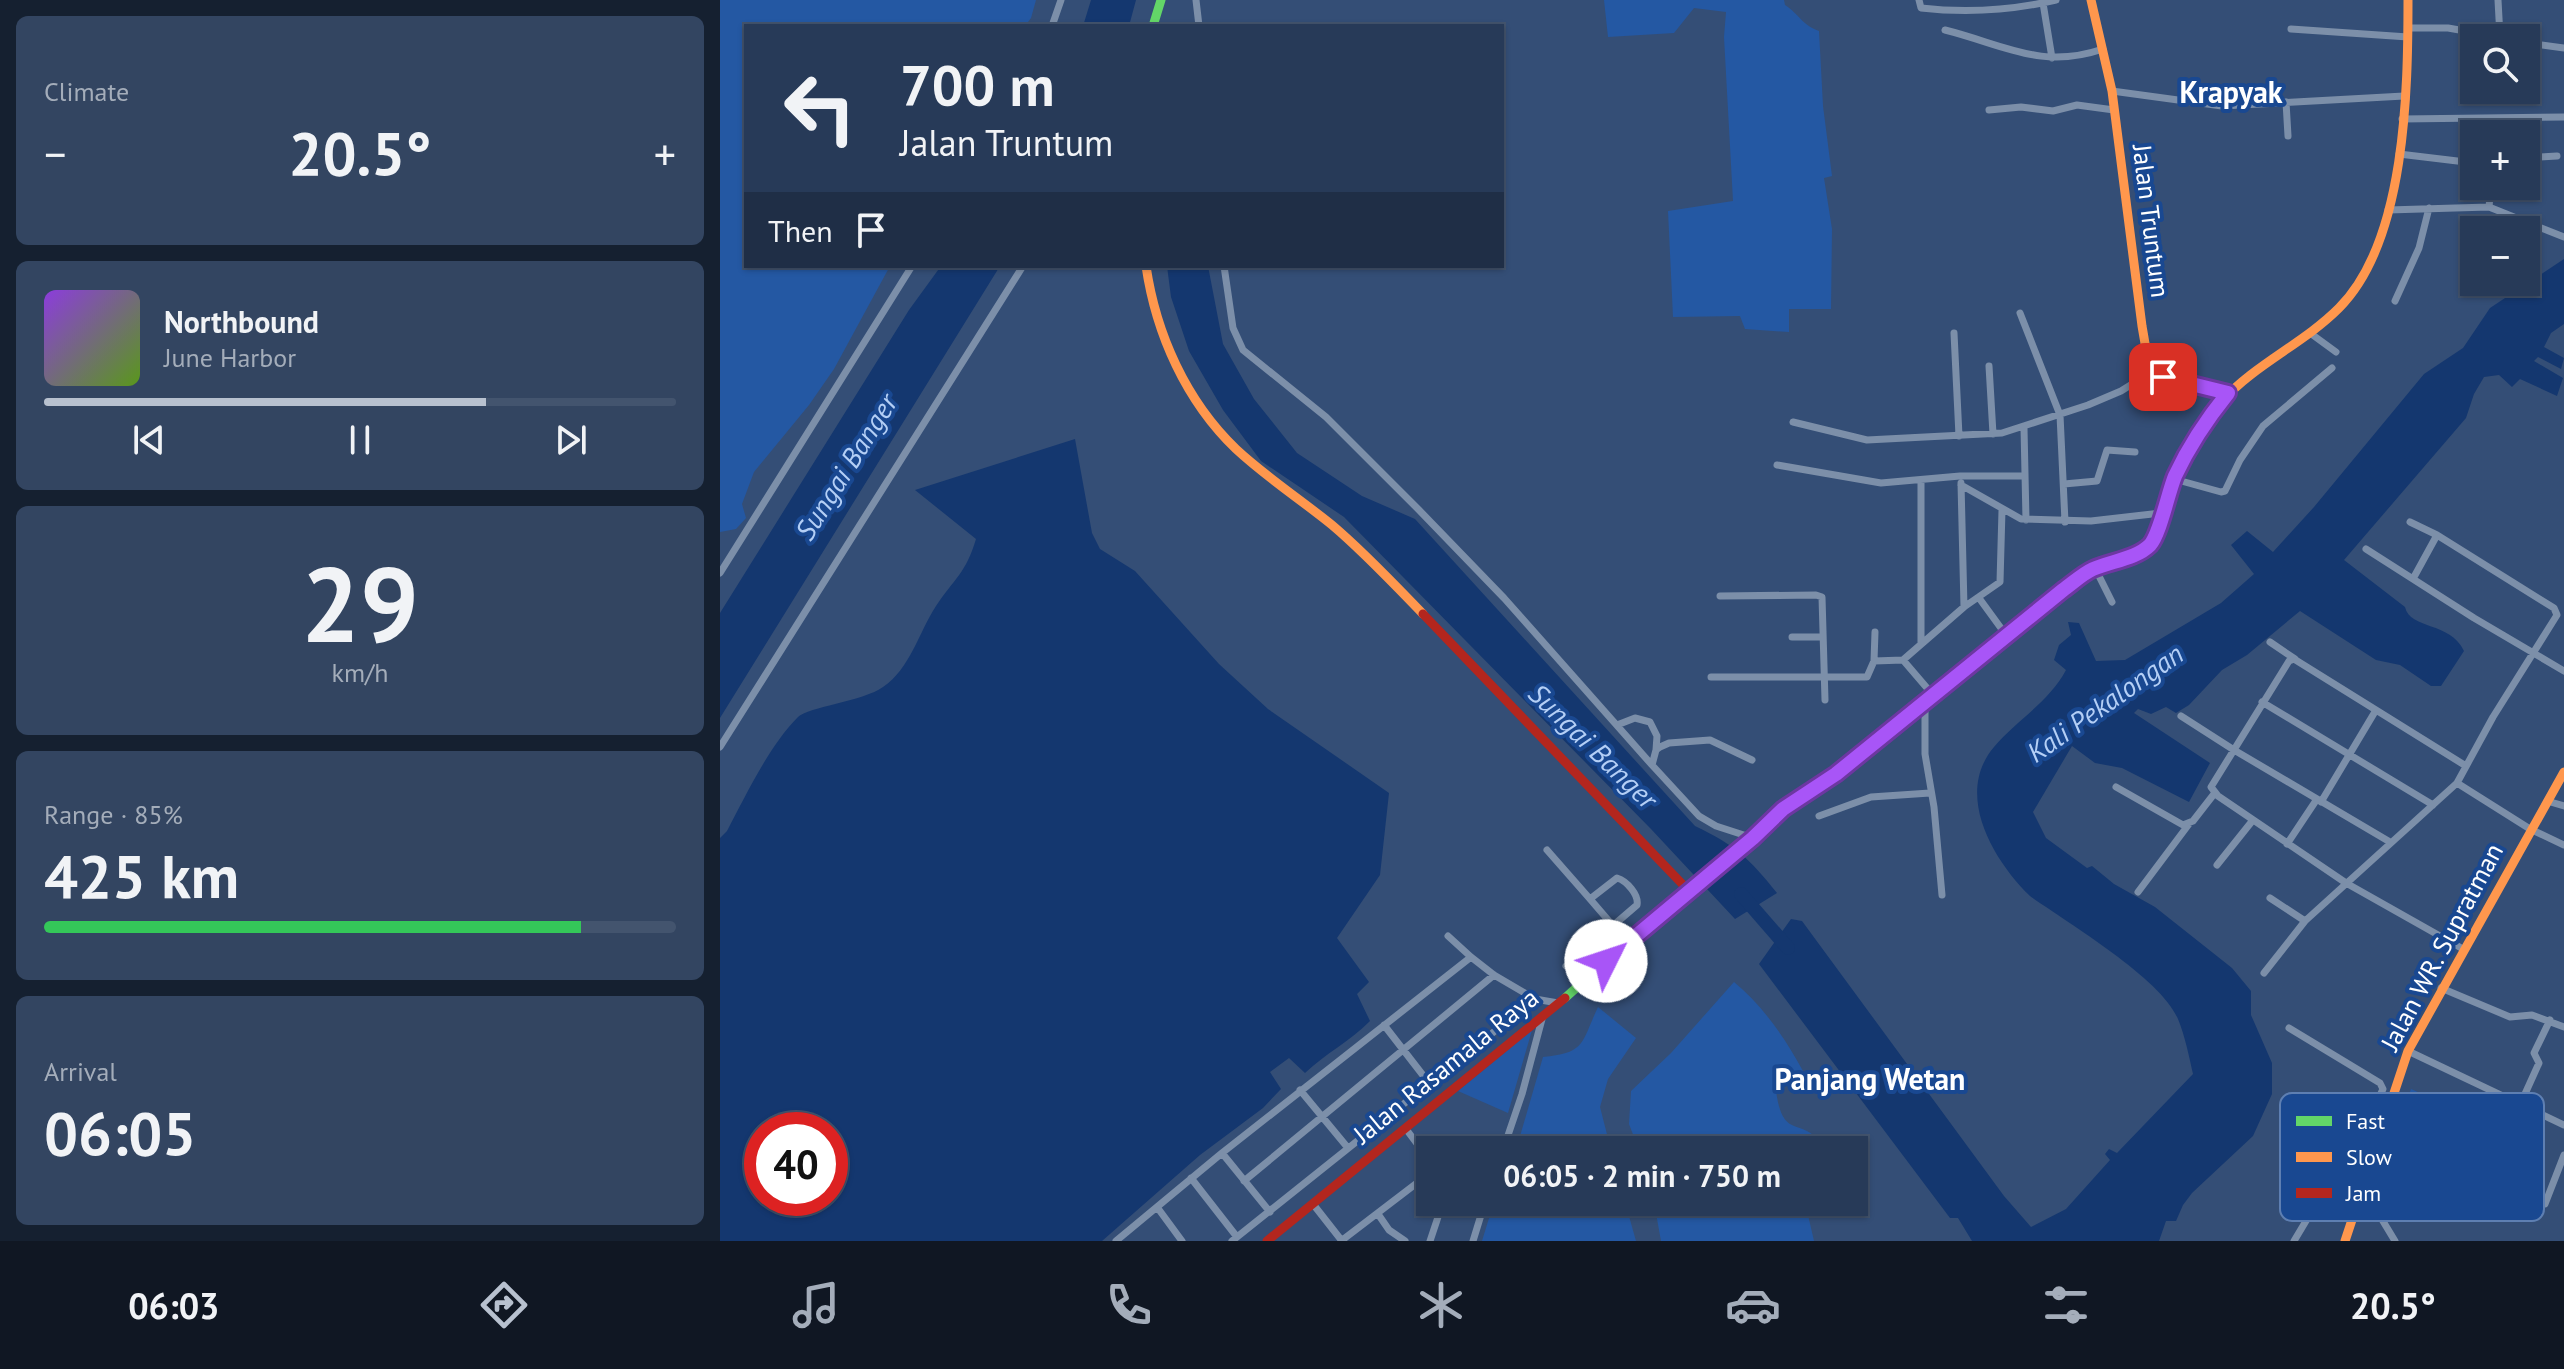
<!DOCTYPE html>
<meta charset="utf-8">
<style>
:root{--surface:#273a58;--page:#334561;--text:#f1f3f6;--muted:#a4adba;--line:#43546e;--accent:#b8c1cf}
body{margin:0;font-family:"PT Sans",sans-serif;background:var(--page);color:var(--text);height:100vh;display:flex;flex-direction:column;font-size:30px;white-space:nowrap}
*{box-sizing:border-box;margin:0}
p{font-size:26px;color:var(--muted)}
.icon{flex:none;width:44px;height:44px;fill:none;stroke:currentColor;stroke-width:2;stroke-linecap:round;stroke-linejoin:round}
.map{position:relative;flex:1;overflow:hidden}
.side{display:flex;flex-direction:column;gap:16px;padding:16px;background:#152030;width:720px}
.side>*{flex:none}
.banner{position:absolute;left:24px;top:24px;width:760px;height:244px;border-radius:0px;box-shadow:0 2px 6px #0004,0 0 0 2px var(--line);background:#273a58;color:var(--text);overflow:hidden}
.controls{position:absolute;left:1740px;top:24px;display:grid;gap:16px}
.controls a{display:grid;place-items:center;width:80px;height:80px;border-radius:0px;background:var(--surface);box-shadow:0 2px 6px #0004,0 0 0 2px var(--line);font-size:40px}
.speed{position:absolute;left:24px;top:1112px;display:flex;gap:16px;font-size:40px;font-weight:700;text-align:center}
.speed>*{display:grid;place-content:center;width:104px;height:104px;border-radius:50%;background:var(--surface);box-shadow:0 2px 6px #0004,0 0 0 2px var(--line);line-height:1}
.speed .limit{border:12px solid #d22;background:#fff;color:#111}
.pin{position:absolute;display:grid;place-items:center;width:68px;height:68px;color:#fff;margin:-34px;border-radius:16px;box-shadow:0 4px 12px #0006}
.me{position:absolute;width:88px;margin:-44px;rotate:49deg;stroke-linejoin:round;filter:drop-shadow(0 0 6px #0008)}
.turn{display:flex;align-items:center;gap:28px;height:168px;padding:0 24px;font-size:36px}
.turn .icon{width:104px;height:104px;stroke-width:2.5}
.turn b{display:block;font-size:56px;line-height:68px}
.then{display:flex;align-items:center;height:76px;padding:0 24px;background:#0003;gap:16px;font-size:30px}
.big{font-size:60px;font-weight:800;line-height:1.1}
.side .tile{flex:1;display:flex;flex-direction:column;justify-content:center;gap:12px;min-width:0;padding:0 28px;border-radius:12px;background:var(--page)}
.side .dial{align-items:center;gap:0}
.dial b{font-size:104px;line-height:1}
.song{display:flex;align-items:center;gap:24px}
.cover{width:96px;height:96px;border-radius:12px;background:linear-gradient(135deg,hsl(270 70% 55%),hsl(90 70% 35%))}
.played{height:8px;border-radius:4px;background:linear-gradient(90deg,var(--accent) 70%,var(--line) 70%)}
.keys{display:flex;justify-content:space-around;direction:ltr}
.heat{display:flex;justify-content:space-between;align-items:center;font-size:44px;direction:ltr}
.charge{height:12px;border-radius:6px;background:linear-gradient(90deg,#34c759 85%,var(--line) 0)}
.trip{position:absolute;left:696px;top:1136px;width:452px;height:80px;border-radius:0px;background:var(--surface);box-shadow:0 2px 6px #0004,0 0 0 2px var(--line);font-weight:800;line-height:80px;text-align:center}
.tabs{display:flex;height:128px;justify-content:space-around;align-items:center;background:#101723;color:var(--muted)}
.tabs .icon{width:56px;height:56px}
.tabs .selected{color:var(--accent)}
.tabs b{font-size:36px;color:var(--text)}
main{display:flex;flex:1;min-height:0}
.map>svg:first-child{display:block}
.green{fill:#2458a3}
.water{fill:#14376f;fill-rule:evenodd}
.lines{fill:none;stroke-linecap:round;stroke-linejoin:round}
.river{stroke:#14376f;stroke-width:14}
.street{stroke:#7c8fa9;stroke-width:7}
.fast{stroke:#63d668;stroke-width:9}
.slow{stroke:#ff974d;stroke-width:9}
.jam{stroke:#b3261e;stroke-width:9}
.route-casing{stroke:#6d37a1;stroke-width:20}
.route{stroke:#a855f7;stroke-width:14}
.labels{text-anchor:middle;stroke-width:8;stroke-linejoin:round;paint-order:stroke}
.street-label{font-size:26px;fill:#fff;stroke:#194891}
.water-label{font-size:28px;font-style:italic;fill:#b4cff6;stroke:#194891}
.quarter-label{font-size:30px;font-weight:bold;fill:#fff;stroke:#194891}
.key{fill:#194891;stroke:#5e7fb2;stroke-width:2}
.key-label{font-size:22px;fill:#fff}
</style>
<main>
<section class="side">
<div class="tile"><p>Climate</p>
<div class="heat"><a>−</a><b class="big">20.5°</b><a>+</a></div>
</div>
<div class="tile">
<div class="song"><i class="cover"></i><div><b>Northbound</b><p>June Harbor</p></div></div>
<div class="played"></div>
<div class="keys"><svg class="icon" aria-label="previous" viewBox="0 0 24 24"><path d="M18 5L8 12l10 7zM5 5v14"/></svg><svg class="icon" aria-label="pause" viewBox="0 0 24 24"><path d="M8 5v14M16 5v14"/></svg><svg class="icon" aria-label="next" viewBox="0 0 24 24"><path d="M6 5l10 7-10 7zM19 5v14"/></svg></div>
</div>
<div class="tile dial"><b>29</b><p>km/h</p></div>
<div class="tile"><p>Range · 85%</p><b class="big">425 km</b><div class="charge"></div></div>
<div class="tile"><p>Arrival</p><b class="big">06:05</b></div>
</section>
<div class="map">
<svg width="1844" height="1241" viewBox="0 0 1844 1241">
<rect width="100%" height="100%" fill="#344e76"/>
<!-- green -->
<path class="green" d="M0,0H316L311,18L305,26H26V266H170L114,369L89,405L34,472L22,504L26,518L16,529L0,532Z
M884,0H1064L1065,5C1080,15 1082,25 1099,31L1103,106L1112,176L1104,178L1112,229L1111,309H1069V332L1025,329L1020,316L953,317L948,211L1013,201L1004,37L1006,12L974,8L954,33L888,37Z
M1014,982C1043,1006 1065,1038 1083,1071L1056,1091C1063,1140 1078,1116 1102,1143L1098,1150H919L909,1124L911,1091L951,1053Z
M878,1007L916,1038L888,1079L880,1107L891,1150H796L823,1057C866,1053 861,1043 878,1007Z
M812,1030L788,1113L738,1091Z
M1691,1089L1729,1106L1738,1093L1766,1106L1737,1173L1725,1170L1715,1187L1662,1171Z
M774,1202H905L916,1241H762Z
M934,1202H1085L1094,1241H941Z"/>
<!-- water -->
<path class="water" d="M371,0H416L409,26H363Z
M1844,259V324L1831,333L1824,347L1844,358L1841,369L1818,357L1814,361L1843,378L1837,396L1800,379L1792,387L1779,375L1764,377L1754,394L1746,418L1624,560L1685,607C1690,630 1730,621 1744,651L1721,686H1711L1680,665L1656,660L1580,611L1527,655L1502,670L1469,705L1456,713L1446,707L1431,714L1418,709L1414,713L1490,763L1469,802L1402,768L1375,763L1352,746L1313,812L1326,838L1367,868L1372,866L1394,884L1435,907L1512,968L1531,991V1015L1552,1063V1094L1533,1136L1472,1193L1463,1205L1456,1221H1446L1439,1241H1252L1238,1218H1230L1039,964L1071,919L1082,921L1284,1196L1311,1227L1346,1209L1390,1160L1385,1154L1389,1149L1397,1153L1473,1074C1469,1056 1465,1036 1458,1019C1441,978 1348,923 1310,896C1273,860 1234,794 1274,747C1297,720 1329,702 1346,670L1334,660L1339,645L1351,635L1348,622L1359,623L1376,661L1405,660L1501,603L1534,574L1511,545L1527,531L1553,552L1594,507L1704,374L1743,348L1770,308Z
M221,266H280L0,718V613L189,310Z
M447,266H488L503,344L534,399L577,453L642,496L695,519L975,826C1015,845 1029,858 1057,893L1015,919L931,829L624,517L541,461L503,410L469,351L451,297Z
M355,439L372,533L380,549L415,571L499,664L548,709L669,793L660,875L617,938L649,982L637,994L650,1021C629,1042 606,1053 585,1073L569,1058L550,1072L561,1089L543,1108L480,1155L382,1241H0V838L7,831C26,795 49,746 78,717C88,707 144,701 163,687C190,669 199,632 216,606C234,579 246,573 256,539L195,490ZM110,1130V1198H42V1130Z"/>
<g class="lines">
<!-- river -->
<path class="river" d="M1021,894L1068,948"/>
<!-- street -->
<path class="street" d="M476,0L479,26
M1199,0L1201,8C1245,13 1293,10 1336,0
M1778,0L1780,37
M1323,3L1332,58
M332,26L341,0
M1688,28H1728L1785,38
M1571,29L1688,37
M1225,30C1285,45 1321,70 1383,49
M1806,43L1844,48
M1392,91L1502,106L1684,96
M1566,102L1568,136
M1269,110L1301,107L1333,111L1357,105L1394,110
M1682,119L1844,117
M1770,134V120
M1679,154L1754,163
M1806,158L1837,156
M1769,207L1771,186
M1668,210L1769,207L1844,237
M504,266L513,328L523,350L606,417L699,510L784,598L932,765
M1675,301L1699,248L1709,208
M1300,313L1340,415L1345,522
M1234,333L1239,436
M1590,333L1616,352
M1269,366L1273,434
M1073,422L1147,440L1282,433L1368,405L1401,391L1433,371
M1304,428L1306,520
M1057,465L1161,483L1240,476H1304
M1454,479L1501,492L1505,491L1520,460L1543,426L1612,368
M1241,483L1244,607
M1344,484L1377,481L1387,450L1415,452
M1241,485L1301,519L1371,521L1441,513
M1646,549L1754,618L1844,671
M1375,568L1392,602
M0,573L192,266
M1694,577L1717,535
M1000,596L1096,595L1102,597L1105,700
M1259,598L1286,635
M1072,637H1103
M1550,642L1575,659
M1201,643V480
M1154,661L1155,632
M991,677H1147L1154,661L1183,660
M1213,695L1183,660L1244,607L1280,582L1282,510
M1205,702V754L1214,807L1222,895
M1542,702L1713,805
M1461,716L1514,750L1670,842
M897,725L915,718L930,722L937,736L936,750
M0,747L303,266
M1032,760L990,740L949,743L940,747L936,750L932,765L979,816L996,826L1033,838
M1737,783L1810,829L1844,845
M1396,787L1463,825L1473,821L1494,794
M1827,801L1844,806
M1601,802L1656,710
M1099,816L1151,797L1210,793
M1567,844L1597,799
M827,850L870,899
M1497,865L1533,820
M1418,892L1469,824
M1550,898L1585,921
M728,936L751,957
M1743,949L1626,883L1498,796L1491,787L1569,661L1574,659L1746,766
M846,966L917,905C919,895 907,881 897,878L870,899L907,942
M1544,973L1585,921L1737,783L1773,717L1837,615L1834,608L1717,535L1690,522
M1721,988L1790,1017L1812,1015L1844,1027
M664,1025L709,1083
M1569,1028L1660,1083L1663,1089L1657,1102
M1688,1051L1844,1125
M580,1090L628,1148
M1800,1105L1819,1063L1814,1053L1830,1020
M686,1129L710,1161
M783,1150L802,1094L822,1019
M502,1153L550,1212
M1648,1173L1705,1192L1757,1218L1761,1217L1812,1112
M471,1178L517,1237
M524,1181L774,975
M1643,1188L1675,1241
M593,1204L622,1241
M1825,1204L1844,1155
M437,1207L462,1241
M658,1214L669,1230L685,1241
M396,1241L502,1153L751,957L774,975L815,999
M512,1241L815,999L838,1003
M621,1241L710,1173
M710,1241L723,1202
M753,1241L765,1202
M1574,1241L1657,1102L1672,1097"/>
<!-- fast -->
<path class="fast" d="M433,26L441,0
M845,998C900,948 957,901 1014,854C1037,834 1058,812 1084,795"/>
<!-- slow -->
<path class="slow" d="M1371,0L1392,91L1422,326L1427,355L1437,373L1443,377L1508,393
M426,266C436,334 466,401 516,449C546,477 580,499 612,525C644,552 674,584 703,614
M1501,402C1535,364 1583,344 1619,308C1686,241 1688,90 1688,0
M1625,1241L1688,1051L1844,772"/>
<!-- jam -->
<path class="jam" d="M703,614L968,890
M1084,795L1116,774L1359,578L1413,555L1429,545L1437,533L1463,460L1483,426L1501,402
M547,1241L845,998"/>
</g>
<g class="lines">
<!-- route casing -->
<g class="route-casing">
<path id="route" d="M886,961L1033,838L1063,809L1116,774L1343,590C1353,583 1362,574 1373,569C1391,561 1416,559 1430,545C1440,534 1448,493 1455,476C1469,446 1487,419 1508,393L1443,377"/>
</g>
<!-- route -->
<use href="#route" class="route"/>
</g>
<g class="labels">
<!-- street labels -->
<g class="street-label">
<text transform="translate(1431 221) rotate(83)" y="9">Jalan Truntum</text>
<text transform="translate(1722 947) rotate(-62)" y="9">Jalan WR. Supratman</text>
<text transform="translate(726 1066) rotate(-39)" y="9">Jalan Rasamala Raya</text>
</g>
<!-- water labels -->
<g class="water-label">
<text transform="translate(126 467) rotate(-58)" y="10">Sungai Banger</text>
<text transform="translate(1385 703) rotate(-35)" y="10">Kali Pekalongan</text>
<text transform="translate(873 746) rotate(44)" y="10">Sungai Banger</text>
</g>
<!-- quarter labels -->
<g class="quarter-label">
<text x="1511" y="103">Krapyak</text>
<text x="1150" y="1090">Panjang Wetan</text>
</g>
</g>
<!-- legend -->
<rect x="1560" y="1093" width="264" height="128" rx="12" class="key"/>
<rect x="1576" y="1116" width="36" height="10" fill="#63d668"/>
<rect x="1576" y="1152" width="36" height="10" fill="#ff974d"/>
<rect x="1576" y="1188" width="36" height="10" fill="#b3261e"/>
<g class="key-label">
<text x="1626" y="1129">Fast</text>
<text x="1626" y="1165">Slow</text>
<text x="1626" y="1201">Jam</text>
</g>
</svg>
<div class="controls">
<a><svg class="icon" aria-label="search" viewBox="0 0 24 24"><circle cx="10" cy="10" r="6"/><path d="M15 15l6 6"/></svg></a>
<a>+</a>
<a>−</a>
</div>
<div class="speed"><div class="limit">40</div></div>
<div class="pin" style="left:1443px;top:377px;background:#d93025"><svg class="icon" aria-label="arrive" viewBox="0 0 24 24"><path d="M6 21V4h12l-3 4 3 4H6"/></svg></div>
<svg class="me" style="left:886px;top:961px" viewBox="-20 -20 40 40"><circle r="19" fill="#fff"/><path d="M0-13L10 11 0 6-10 11z" fill="#a855f7"/></svg>
<div class="trip">06:05 · 2 min · 750 m</div>
<div class="banner">
<div class="turn"><svg class="icon" aria-label="left" viewBox="0 0 24 24"><path d="M17 20v-9H6M10 6l-5 5 5 5"/></svg><div><b>700 m</b>Jalan Truntum</div></div>
<div class="then">Then<svg class="icon" aria-label="arrive" viewBox="0 0 24 24"><path d="M6 21V4h12l-3 4 3 4H6"/></svg></div>
</div>
</div>
</main>
<nav class="tabs">
<b>06:03</b>
<svg class="icon selected" aria-label="directions" viewBox="0 0 24 24"><path d="M12 3l9 9-9 9-9-9zM9 14v-3h6M13 9l2 2-2 2"/></svg>
<svg class="icon" aria-label="music" viewBox="0 0 24 24"><path d="M9 18V5l10-2v13"/><circle cx="6" cy="18" r="3"/><circle cx="16" cy="16" r="3"/></svg>
<svg class="icon" aria-label="phone" viewBox="0 0 24 24"><path d="M5 4h4l2 5-3 2q2 4 5 5l2-3 5 2v4C11 20 4 13 5 4z"/></svg>
<svg class="icon" aria-label="climate" viewBox="0 0 24 24"><path d="M12 3v18M4 7l16 10M4 17L20 7"/></svg>
<svg class="icon" aria-label="car" viewBox="0 0 24 24"><path d="M5 17H2v-5l4-1 3-4h7l3 4 3 1v5h-3M9 17h6M6 11h13"/><circle cx="7" cy="17" r="2"/><circle cx="17" cy="17" r="2"/></svg>
<svg class="icon" aria-label="filters" viewBox="0 0 24 24"><path d="M4 7h16M4 17h16"/><circle cx="9" cy="7" r="2"/><circle cx="15" cy="17" r="2"/></svg>
<b>20.5°</b>
</nav>
